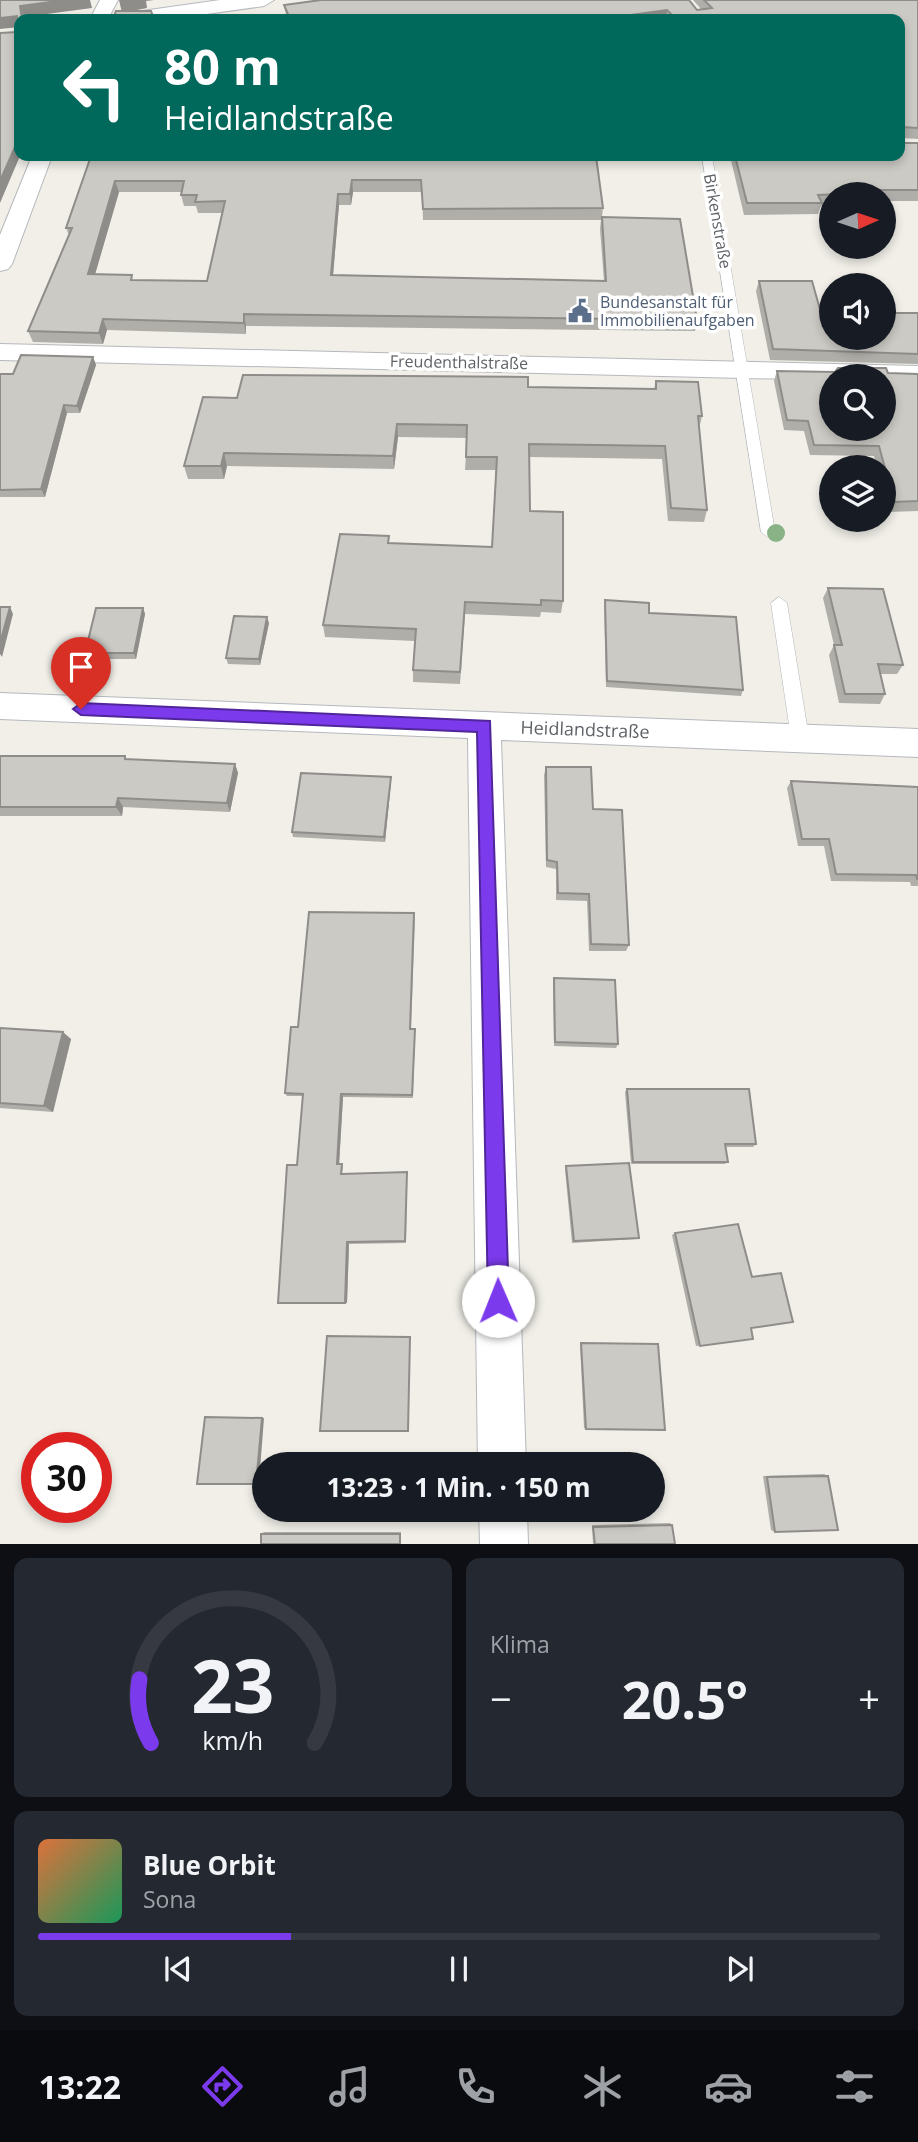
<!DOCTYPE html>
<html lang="de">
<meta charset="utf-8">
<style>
:root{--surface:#171b24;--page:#242831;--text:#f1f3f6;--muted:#9ea1a6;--line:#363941;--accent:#7c3aed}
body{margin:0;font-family:"Open Sans",sans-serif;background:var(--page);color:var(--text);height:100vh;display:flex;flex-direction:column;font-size:26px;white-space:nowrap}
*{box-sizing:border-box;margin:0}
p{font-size:23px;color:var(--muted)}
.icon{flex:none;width:38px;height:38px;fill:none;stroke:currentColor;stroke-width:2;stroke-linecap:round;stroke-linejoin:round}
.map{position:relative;height:1544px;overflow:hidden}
.side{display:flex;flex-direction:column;gap:14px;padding:14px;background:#0d0f14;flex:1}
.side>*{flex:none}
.top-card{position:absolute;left:14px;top:14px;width:891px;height:147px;border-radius:14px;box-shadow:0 4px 10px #0003;background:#00695c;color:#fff;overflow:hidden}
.needle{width:46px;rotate:87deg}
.buttons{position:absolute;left:819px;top:182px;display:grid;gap:14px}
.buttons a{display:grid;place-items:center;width:77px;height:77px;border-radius:50%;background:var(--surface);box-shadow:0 4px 10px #0003;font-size:35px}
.speed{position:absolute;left:21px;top:1432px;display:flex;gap:14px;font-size:35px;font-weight:700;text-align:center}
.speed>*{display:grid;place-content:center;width:91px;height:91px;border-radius:50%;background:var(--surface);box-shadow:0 4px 10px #0003;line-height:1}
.speed .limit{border:10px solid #d22;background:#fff;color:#111}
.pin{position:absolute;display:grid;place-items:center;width:60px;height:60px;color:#fff;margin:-72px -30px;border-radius:50% 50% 50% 0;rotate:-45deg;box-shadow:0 0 7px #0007}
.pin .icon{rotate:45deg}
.me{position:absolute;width:77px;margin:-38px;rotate:359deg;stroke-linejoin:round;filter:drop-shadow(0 0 5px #0008)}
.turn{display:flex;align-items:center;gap:24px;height:147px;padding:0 35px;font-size:32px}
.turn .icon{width:91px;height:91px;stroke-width:2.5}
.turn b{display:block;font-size:49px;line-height:60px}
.big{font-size:52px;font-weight:700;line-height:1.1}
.side .card{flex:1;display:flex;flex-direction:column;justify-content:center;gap:10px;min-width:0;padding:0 24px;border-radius:14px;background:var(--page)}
.side .dial{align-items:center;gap:0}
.dial svg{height:182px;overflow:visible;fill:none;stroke:var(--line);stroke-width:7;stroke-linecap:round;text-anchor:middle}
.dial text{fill:var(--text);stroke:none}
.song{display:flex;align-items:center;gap:21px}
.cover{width:84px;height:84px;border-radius:10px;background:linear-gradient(135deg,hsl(20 70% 55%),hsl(150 70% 35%))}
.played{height:7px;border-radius:4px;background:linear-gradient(90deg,var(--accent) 30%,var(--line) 30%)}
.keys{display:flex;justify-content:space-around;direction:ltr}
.heat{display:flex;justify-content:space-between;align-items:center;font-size:38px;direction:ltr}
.side .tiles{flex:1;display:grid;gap:14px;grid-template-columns:1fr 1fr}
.card:last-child{grid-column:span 2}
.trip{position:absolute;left:252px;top:1452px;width:413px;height:70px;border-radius:35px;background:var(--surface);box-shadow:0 4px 10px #0003;font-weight:700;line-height:70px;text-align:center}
.tabs{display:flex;height:112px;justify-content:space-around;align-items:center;background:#090b0e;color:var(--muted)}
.tabs .icon{width:49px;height:49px}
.tabs .active{color:var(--accent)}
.tabs b{font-size:32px;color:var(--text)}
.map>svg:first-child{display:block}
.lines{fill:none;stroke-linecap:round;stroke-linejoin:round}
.service-casing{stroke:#b5b8bc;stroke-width:1}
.minor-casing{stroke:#b5b8bc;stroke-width:2}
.secondary-casing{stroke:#b6babf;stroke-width:2}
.service{fill:#fff;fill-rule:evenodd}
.minor{fill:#fff;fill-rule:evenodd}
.secondary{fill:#fff;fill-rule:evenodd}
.tree{fill:#89b387}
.wall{fill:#afaea9;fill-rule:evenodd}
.shaded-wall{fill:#8f8d8a}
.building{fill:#cccac5;stroke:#8f8d8a;stroke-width:2;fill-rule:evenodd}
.route{fill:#7c3aed;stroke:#51269a;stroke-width:2}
.labels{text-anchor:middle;stroke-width:7;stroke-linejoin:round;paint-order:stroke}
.far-street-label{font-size:16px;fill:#5f6368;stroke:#fff}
.far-service-label{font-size:16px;fill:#4e5e75;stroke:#fff;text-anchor:start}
.street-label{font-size:18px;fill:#5f6368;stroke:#fff}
</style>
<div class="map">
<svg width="918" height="1544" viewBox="0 0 918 1544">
<rect width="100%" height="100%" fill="#f1efe8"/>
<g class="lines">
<!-- service casing -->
<g class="service-casing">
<path id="service" d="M702,156H712L775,532L768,537L761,532Z
M779,597L787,603L809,738L806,743H794L791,738L771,603Z"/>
</g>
<!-- minor casing -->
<g class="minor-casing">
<path id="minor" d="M100,0H118L108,19H90Z
M32,156H52L12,264L8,269L0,271V235Z
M0,344L918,366V382L884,381V376H831V380L0,360Z
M0,693L918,729V757L501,740L526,1465H478L468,738L0,719Z
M479,1510H527L528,1544H480Z"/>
</g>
<!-- secondary casing -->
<g class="secondary-casing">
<path id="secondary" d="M220,0H274L264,6L171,19H118L128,13Z"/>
</g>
<!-- service -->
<use href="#service" class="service"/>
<!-- minor -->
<use href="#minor" class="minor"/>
<!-- secondary -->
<use href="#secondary" class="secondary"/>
</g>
<!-- trees -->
<circle class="tree" cx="776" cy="533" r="9"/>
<!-- wall -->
<path class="wall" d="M693,0H918V139L902,138V143H918V201H884V194H831V206H821L818,214L744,215L730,156H900V19H287L284,5L701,9Z
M91,156H596L603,208L602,217L697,320L695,331L246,326V334L107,330L103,344L33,342L28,331L69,235L66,228ZM119,192H182L181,195L184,206H196L198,213H222L207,281L134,280L95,274ZM353,192H422L423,220H601L600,229L604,281L333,275L339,205H351Z
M759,281L821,313H918V364L770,360L756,291Z
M93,357L96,365L80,413H67L45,497H0V375L13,374Z
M777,371L918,374V511L889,512L884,492V467H877L874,456L810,455L804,431L784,430L774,381Z
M656,381L702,416L699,429L707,510L704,522L668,521L662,459L529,457L530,511L563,601L561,613L541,612L540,617L465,614L460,684L413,682V670L415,641L325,637L323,625L389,536V543L492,547L496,470H465L467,438L398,437L394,469L227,466L224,479H188L184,466L237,398L528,387L654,389Z
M828,588L903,665L897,674H880L885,694L880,704L839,703L829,655L834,645L823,598Z
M605,600L649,613L743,690L741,696L606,687L604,606Z
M143,608L145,614L136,659H88L85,653Z
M269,623L260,665L228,664L226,658Z
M0,756L127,759L235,764L238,773L230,812L123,807L122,816H0Z
M546,767L593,809L629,945L626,951H589L587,901L556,900V869L546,867L544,775Z
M791,781L918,787V886H911L910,882L831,881L824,846H798L787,788Z
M391,782L385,842L293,837L292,832Z
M415,918L411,1029L415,1033L413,1098L343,1097L339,1164L343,1166L342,1174H407L406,1243L349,1244L347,1303L280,1304L278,1303L297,1165L303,1096H287L285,1093L298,1027Z
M554,978L618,1044L616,1048L554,1046L553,981Z
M0,1028L71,1039L53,1112L0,1108Z
M627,1089L756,1144L753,1147H726L728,1162L725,1164H631L625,1092Z
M566,1166L639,1238L636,1239L572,1243L565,1169Z
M675,1233L751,1328L753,1339L696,1346L672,1235Z
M580,1343L658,1344L586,1429L584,1428Z
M824,1474L828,1476L775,1532L771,1530L763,1476Z
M670,1523L672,1525L675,1544H593L592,1525Z
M264,1532H401V1544L261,1534Z"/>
<!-- shaded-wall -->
<path class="shaded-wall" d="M65,0H90L92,8L24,17V19H22L20,6Z
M119,0H154L146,1L147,8L122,13Z
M667,10L666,19H601Z
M17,16L19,27L0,29V18Z
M19,138V156H20L0,203V181Z
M352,180L353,192L351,205L350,194Z
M115,181L119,192L92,285L88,274Z
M338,194L339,205L332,287L331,275Z
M244,314L246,326V334L244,323Z
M103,319L107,330L103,344L99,333Z
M93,357L96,365L80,413L77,406Z
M64,405L67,413L45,497L41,489Z
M397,424L398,437L394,469L393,456Z
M224,453L227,466L224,479L221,466Z
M10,607L13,614L2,657L0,654V643Z
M143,608L145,614L136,659L134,653Z
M267,617L269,623L260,665L259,659Z
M235,764L238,773L230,812L227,803Z
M391,777V782L385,842L384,837Z
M118,798L123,807L122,816L116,807Z
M63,1032L71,1039L53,1112L44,1106Z
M341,1094L343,1097L339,1166L337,1164Z
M347,1242L349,1244L347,1303H345Z
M262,1418H264L259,1483L256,1484Z"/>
<!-- building -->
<path class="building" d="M0,0H65L20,6L22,19H19V138L0,181V33L17,32V16L0,18Z
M321,0H689L697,10L712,8L704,0H918V128L902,127V143H918V190H844L845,194L818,195L822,203H747L735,156H900V19H676L667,10L601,19H290L284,5Z
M116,11H151L154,19H113Z
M91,156H596L603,208L423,209L421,180H352L350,194H338L331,275L606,281L602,217L680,219L697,320L244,314V323L103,319L99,333L28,331L72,228H66ZM115,181H184L181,195H197L195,202L225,201L207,281L131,280L132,275L88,274Z
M759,281H812L821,313H831V338H884V313H918V354L773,349Z
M21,355L93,357L77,406L64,405L41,489L0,490V374H13Z
M838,368H886L888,373L918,374V501L894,502L879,446L814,445L808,421L787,420L777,371L835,372ZM831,376H884V429H831Z
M243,375L528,377V387L656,389V381L698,382L702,416H698L707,510L671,508L665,446L529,444L530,511L563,512V601L541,600V605L465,602L460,672L413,670L416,629L323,625L340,534L389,536L388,543L492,547L497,457H466L467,425L397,424L393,456L224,453L221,466H184L203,397L237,398Z
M828,588L883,589L903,665L878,664L885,694H845L834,645H842Z
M605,600L649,603V613L736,617L743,690L607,681Z
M0,607H10L0,643Z
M96,608H143L134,653H85Z
M234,616L267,617L259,659L226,658Z
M0,756H125V759L235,764L227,803L118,798L116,807H0Z
M546,767H591L593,809L622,810L629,945L591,944L589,894L558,893L557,862L547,860Z
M301,773L391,777L384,837L292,832Z
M791,781L918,787V879H917L916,875L836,874L829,839H802Z
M309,912L414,913L410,1029H415L412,1095L341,1094L337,1164H342L341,1174L407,1172L405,1241L347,1242L345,1303H278L287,1165H297L303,1094L285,1093L291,1027H298Z
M554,978L615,980L618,1044L555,1042Z
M0,1028L63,1032L44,1106L0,1103Z
M627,1089H749L756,1144H725L728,1162H633Z
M629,1163L639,1238L574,1241L566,1166Z
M738,1224L752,1277L781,1273L793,1322L751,1328L753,1339L700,1346L675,1233Z
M327,1336L410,1337L408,1431H320Z
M581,1343L658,1344L665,1430L586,1429Z
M205,1417L262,1418L256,1484H197Z
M828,1476L838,1530L775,1532L767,1477Z
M672,1525L675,1544H595L593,1527Z
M261,1534H400V1544H261Z"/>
<!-- route -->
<path class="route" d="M81,703L490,721L509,1301L506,1308L498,1311L491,1308L488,1301L477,732L81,715L73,709Z"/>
<!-- icons -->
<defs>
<g id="civic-bare" transform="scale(1.89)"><path d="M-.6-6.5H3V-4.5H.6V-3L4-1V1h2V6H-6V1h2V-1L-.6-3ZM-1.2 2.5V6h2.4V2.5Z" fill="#5c6f8a" stroke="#fff" stroke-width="2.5" paint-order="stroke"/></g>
</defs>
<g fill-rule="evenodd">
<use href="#civic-bare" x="580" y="311"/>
</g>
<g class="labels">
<!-- far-street labels -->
<g class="far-street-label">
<text transform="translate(718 221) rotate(80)" y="6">Birkenstraße</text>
<text transform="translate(459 362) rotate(1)" y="6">Freudenthalstraße</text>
</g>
<!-- far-service labels -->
<g class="far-service-label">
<text x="600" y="308">Bundesanstalt für<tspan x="600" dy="18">Immobilienaufgaben</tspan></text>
</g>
<!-- street labels -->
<g class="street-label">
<text transform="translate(585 730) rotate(2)" y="6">Heidlandstraße</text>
</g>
</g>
</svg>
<div class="buttons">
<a><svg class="needle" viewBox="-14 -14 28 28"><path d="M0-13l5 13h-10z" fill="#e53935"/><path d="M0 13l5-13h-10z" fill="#9ea1a6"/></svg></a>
<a><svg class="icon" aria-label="sound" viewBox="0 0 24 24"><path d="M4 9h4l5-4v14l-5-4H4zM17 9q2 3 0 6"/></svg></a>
<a><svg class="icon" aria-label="search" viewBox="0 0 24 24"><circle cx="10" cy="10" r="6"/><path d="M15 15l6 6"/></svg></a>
<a><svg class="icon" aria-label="layers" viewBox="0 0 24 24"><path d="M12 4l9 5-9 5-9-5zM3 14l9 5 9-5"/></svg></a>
</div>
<div class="speed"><div class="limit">30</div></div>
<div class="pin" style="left:81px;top:709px;background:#d93025"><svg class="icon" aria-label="arrive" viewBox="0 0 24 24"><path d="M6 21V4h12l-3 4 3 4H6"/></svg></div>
<svg class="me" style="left:498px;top:1301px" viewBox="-20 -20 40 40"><circle r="19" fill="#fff"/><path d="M0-13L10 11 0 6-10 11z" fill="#7c3aed"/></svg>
<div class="trip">13:23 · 1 Min. · 150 m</div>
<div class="top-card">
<div class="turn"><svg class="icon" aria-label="left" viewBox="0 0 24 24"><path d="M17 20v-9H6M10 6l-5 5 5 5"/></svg><div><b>80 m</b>Heidlandstraße</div></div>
</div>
</div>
<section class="side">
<div class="tiles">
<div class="card dial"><svg viewBox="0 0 100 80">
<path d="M14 69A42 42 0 1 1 86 69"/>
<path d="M14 69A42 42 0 0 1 9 41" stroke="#7c3aed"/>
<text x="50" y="56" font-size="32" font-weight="700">23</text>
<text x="50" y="72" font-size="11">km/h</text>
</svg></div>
<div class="card"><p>Klima</p>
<div class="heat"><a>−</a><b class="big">20.5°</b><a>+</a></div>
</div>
<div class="card">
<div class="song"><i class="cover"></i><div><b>Blue Orbit</b><p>Sona</p></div></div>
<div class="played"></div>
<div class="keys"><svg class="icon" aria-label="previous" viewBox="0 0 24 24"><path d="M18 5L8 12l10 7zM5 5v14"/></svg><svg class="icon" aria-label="pause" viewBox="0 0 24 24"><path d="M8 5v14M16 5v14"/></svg><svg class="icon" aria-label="next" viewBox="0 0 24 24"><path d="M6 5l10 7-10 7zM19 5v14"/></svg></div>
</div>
</div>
</section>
<nav class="tabs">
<b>13:22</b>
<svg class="icon active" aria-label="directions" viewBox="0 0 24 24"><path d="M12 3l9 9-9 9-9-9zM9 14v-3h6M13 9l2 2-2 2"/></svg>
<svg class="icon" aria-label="music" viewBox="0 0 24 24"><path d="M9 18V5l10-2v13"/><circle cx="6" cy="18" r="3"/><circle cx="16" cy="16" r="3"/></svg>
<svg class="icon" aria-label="phone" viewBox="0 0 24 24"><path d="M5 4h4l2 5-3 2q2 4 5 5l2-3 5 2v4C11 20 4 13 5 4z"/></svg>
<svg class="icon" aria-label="climate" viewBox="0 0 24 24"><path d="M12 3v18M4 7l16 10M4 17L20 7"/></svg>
<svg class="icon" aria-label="car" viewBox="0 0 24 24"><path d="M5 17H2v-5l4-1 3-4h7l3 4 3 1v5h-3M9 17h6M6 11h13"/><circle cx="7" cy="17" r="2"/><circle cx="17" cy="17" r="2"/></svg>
<svg class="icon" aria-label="filters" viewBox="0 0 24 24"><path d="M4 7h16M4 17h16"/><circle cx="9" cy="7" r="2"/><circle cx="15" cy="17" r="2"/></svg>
</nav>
